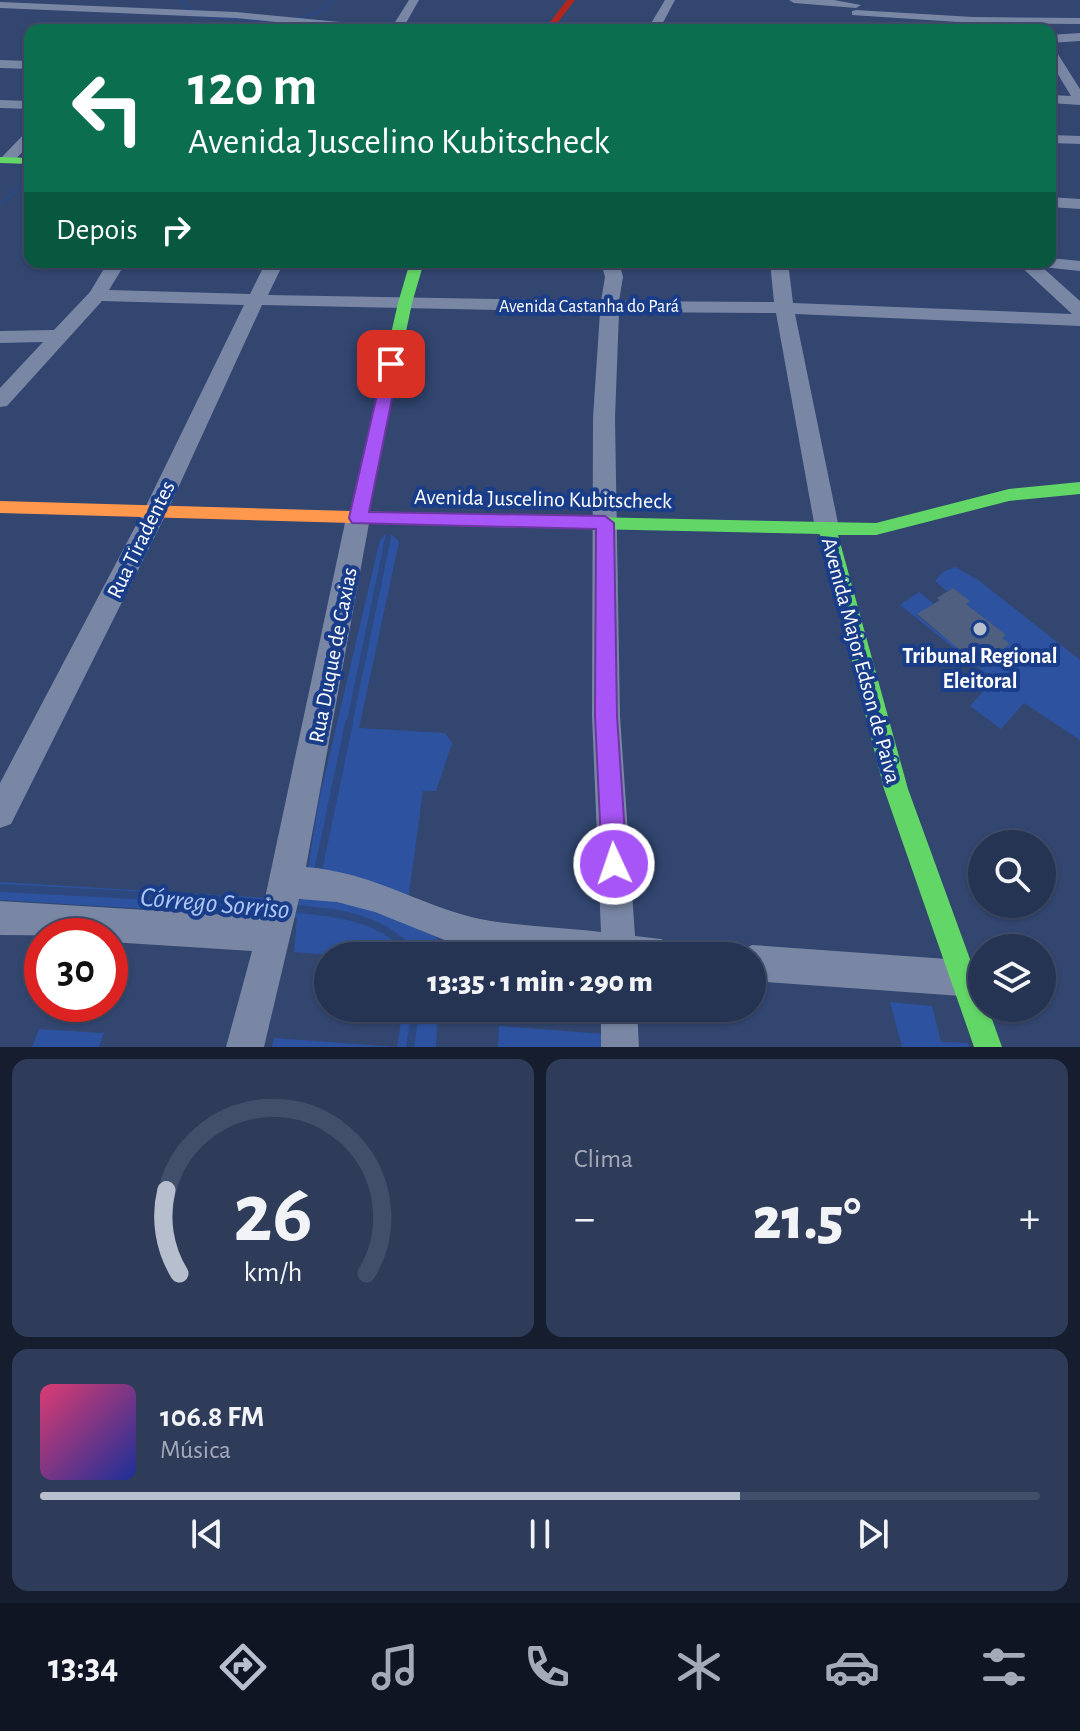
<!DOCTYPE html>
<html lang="pt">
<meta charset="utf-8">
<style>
:root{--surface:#263454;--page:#2e3c5a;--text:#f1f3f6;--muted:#a4aab8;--line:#424f6b;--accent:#b7becd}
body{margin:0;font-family:"Alegreya Sans",sans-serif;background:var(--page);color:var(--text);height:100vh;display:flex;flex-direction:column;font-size:30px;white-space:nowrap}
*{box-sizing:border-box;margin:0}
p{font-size:26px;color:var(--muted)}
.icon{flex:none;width:44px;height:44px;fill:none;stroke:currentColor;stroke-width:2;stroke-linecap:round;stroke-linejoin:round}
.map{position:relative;height:1047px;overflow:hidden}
.drawer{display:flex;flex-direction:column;gap:12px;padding:12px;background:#151d2e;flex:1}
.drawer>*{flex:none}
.guide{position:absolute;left:24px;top:24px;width:1032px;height:244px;border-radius:16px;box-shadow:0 2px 6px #0004,0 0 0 2px var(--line);background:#0b6e4f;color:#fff;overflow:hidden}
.controls{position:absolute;left:968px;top:830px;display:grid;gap:16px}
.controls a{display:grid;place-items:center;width:88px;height:88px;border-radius:50%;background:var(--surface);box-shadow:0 2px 6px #0004,0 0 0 2px var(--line);font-size:40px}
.speed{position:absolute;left:24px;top:918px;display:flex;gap:16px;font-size:40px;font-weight:700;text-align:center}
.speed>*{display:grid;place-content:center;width:104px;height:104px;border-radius:50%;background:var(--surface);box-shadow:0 2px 6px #0004,0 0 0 2px var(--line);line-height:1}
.speed .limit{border:12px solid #d22;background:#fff;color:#111}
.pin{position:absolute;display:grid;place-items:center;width:68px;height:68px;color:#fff;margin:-34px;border-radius:16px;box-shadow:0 4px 12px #0006}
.me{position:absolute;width:88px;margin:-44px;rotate:357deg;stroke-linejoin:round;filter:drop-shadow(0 0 6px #0008)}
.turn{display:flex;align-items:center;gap:28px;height:168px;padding:0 32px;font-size:36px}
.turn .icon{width:104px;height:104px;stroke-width:2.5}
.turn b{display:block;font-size:56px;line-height:68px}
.then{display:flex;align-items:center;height:76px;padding:0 32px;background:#0003;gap:16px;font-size:30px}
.big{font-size:60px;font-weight:800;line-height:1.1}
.drawer .tile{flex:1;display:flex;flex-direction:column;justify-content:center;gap:12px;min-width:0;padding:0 28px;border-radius:16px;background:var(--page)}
.drawer .dial{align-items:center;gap:0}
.dial svg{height:208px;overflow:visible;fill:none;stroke:var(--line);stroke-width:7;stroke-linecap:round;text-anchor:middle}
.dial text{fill:var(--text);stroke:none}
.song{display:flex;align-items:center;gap:24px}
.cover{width:96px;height:96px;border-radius:12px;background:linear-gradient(135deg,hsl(340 70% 55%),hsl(230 70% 35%))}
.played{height:8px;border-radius:4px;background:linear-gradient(90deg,var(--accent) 70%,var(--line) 70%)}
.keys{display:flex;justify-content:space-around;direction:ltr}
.heat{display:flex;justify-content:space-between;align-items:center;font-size:44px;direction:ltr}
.drawer .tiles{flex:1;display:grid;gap:12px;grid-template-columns:1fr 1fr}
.tile:last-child{grid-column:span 2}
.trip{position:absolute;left:314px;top:942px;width:452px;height:80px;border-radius:40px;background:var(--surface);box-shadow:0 2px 6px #0004,0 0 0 2px var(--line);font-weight:800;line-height:80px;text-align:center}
.tab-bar{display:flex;height:128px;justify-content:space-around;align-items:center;background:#0f1522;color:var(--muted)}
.tab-bar .icon{width:56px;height:56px}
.tab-bar .on{color:var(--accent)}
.tab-bar b{font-size:36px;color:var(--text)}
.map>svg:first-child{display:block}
.green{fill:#2d53a0}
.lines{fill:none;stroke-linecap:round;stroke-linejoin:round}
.stream-far3{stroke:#2d487f;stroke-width:3}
.stream-far2{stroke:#2d487f;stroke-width:4}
.stream-far1{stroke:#2d487f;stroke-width:6}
.stream{stroke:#2d487f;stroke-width:8}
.building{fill:#4f5f80}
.street{fill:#7987a5;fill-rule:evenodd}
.fast{fill:#63d668;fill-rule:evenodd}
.slow{fill:#ff974d;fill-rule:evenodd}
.jam{fill:#b3261e;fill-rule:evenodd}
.route{fill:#a855f7;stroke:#6d37a1;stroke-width:2}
.poi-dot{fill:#b7becd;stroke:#193d89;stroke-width:3}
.labels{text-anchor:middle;stroke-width:8;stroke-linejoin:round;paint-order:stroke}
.far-street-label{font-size:18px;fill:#fff;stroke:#193d89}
.street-label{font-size:22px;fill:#fff;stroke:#193d89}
.poi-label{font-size:22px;font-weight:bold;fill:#fff;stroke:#193d89}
.near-water-label{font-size:28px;font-style:italic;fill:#aec6f4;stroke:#193d89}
</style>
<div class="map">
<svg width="1080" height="1047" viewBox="0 0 1080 1047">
<rect width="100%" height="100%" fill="#324670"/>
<!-- green -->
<path class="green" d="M385,535H392L399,542L359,728L445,733L452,743L436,791H423L408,900L308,868L319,800L380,540Z
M955,567L978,580L1080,660V740L1024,703L1001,729L970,706L994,680L900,605L919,592L934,604L917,615L940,634L955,625L1009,644L1002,638L1006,635L966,604L969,601L953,588L947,591L935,581L943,572Z
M0,882L301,900L305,895L318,892L432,932L441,943L440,956H343L294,952L297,918L0,900Z
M890,1002L932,1006L941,1042L968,1043L969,1047H902Z
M403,1008H438L436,1047H272L274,1038L397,1047Z
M499,1026L605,1034V1047H498Z
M39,1029L100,1033L104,1032L99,1047H32Z"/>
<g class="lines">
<!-- stream-far3 -->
<path class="stream-far3" d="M180,0L200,16L272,22L292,30
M296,20L318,12L334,0"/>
<!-- stream-far2 -->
<path class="stream-far2" d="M0,204L30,180"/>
<!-- stream-far1 -->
<path class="stream-far1" d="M349,725L388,538"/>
<!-- stream -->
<path class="stream" d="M317,876L349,723
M0,888L231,900L272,906
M291,908C343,914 379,916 417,956
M410,1047L416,1008"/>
</g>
<!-- building -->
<path class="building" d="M953,588L970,601L966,604L1006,635L1002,638L1010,644L978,665L917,614L940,600L937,598Z"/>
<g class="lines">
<!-- street -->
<path class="street" d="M409,0H419L402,30H355L236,18L0,8V2L236,12L392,27Z
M665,0H675L659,30H647Z
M789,0H834L861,5L856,8L794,3Z
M856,10L973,17L1080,18V24L973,23L852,15V11Z
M1080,33V41L1050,43V35Z
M1050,47L1054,48L1080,89V105L1050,103V95L1071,96L1050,61Z
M0,60L30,61V69L0,68Z
M0,100L30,101V109L0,108Z
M30,132V144L12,163H2V157L25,133Z
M1050,135L1080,136V144L1050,143Z
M1050,197L1080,199V209L1050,207Z
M1050,258L1080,261V271L1042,267L1080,301V326L795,314L839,528L836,534L827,537L818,534L815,528L776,313L619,312L615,418L620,716L635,936L661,939L673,944L678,956H513L472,951L375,912L337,902L299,899L264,1047H226L252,951L110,942V936L0,935V901L261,917L346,518L350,512L358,510L366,512L370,518L306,867C373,873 411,901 471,917C509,926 561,927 601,932L592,716L593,418L600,312L262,305L167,512L11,824L0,828V783L143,512L244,305L102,301L7,406L0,407V388L43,342L0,343V331L54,330L90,292L108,262H126L109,290L250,294L266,262H284L268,295L601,301L605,277L601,262H619L623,277L619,301L774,302L770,262H788L793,303L1072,314L1016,262H1050Z
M752,945L961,960L974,965L979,978L974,991L961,996L752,981V956H737L740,951Z
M601,1008H637L639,1047H601Z"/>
<!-- fast -->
<path class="fast" d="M0,157L30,158V164L0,163Z
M410,262H424L412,303L367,518L358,524L349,518L398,303Z
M1080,482V494L1009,501L876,535H838L908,789L982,992V1008H988L1002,1047H974L884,789L820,534L492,527L483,521L492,515L876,523L1009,489Z"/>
<!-- slow -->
<path class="slow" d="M0,501L492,515L501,521L492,527L0,513Z"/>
<!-- jam -->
<path class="jam" d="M567,0H575L552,30H544Z"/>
</g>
<!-- route -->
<path class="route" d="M391,360L399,364L369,512L605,516L614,523L617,716L627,864L623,872L614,876L605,872L602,864L595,716L596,529L352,523L349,518L384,364Z"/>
<!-- markers -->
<circle class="poi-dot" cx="980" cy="629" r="8"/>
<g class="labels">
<!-- far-street labels -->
<g class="far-street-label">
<text x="589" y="312">Avenida Castanha do Pará</text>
</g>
<!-- street labels -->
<g class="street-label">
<text transform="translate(543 498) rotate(1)" y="8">Avenida Juscelino Kubitscheck</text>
<text transform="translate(140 539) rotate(-64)" y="8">Rua Tiradentes</text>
<text transform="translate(332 655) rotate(-79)" y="8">Rua Duque de Caxias</text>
<text transform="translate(862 660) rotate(75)" y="8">Avenida Major Edson de Paiva</text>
</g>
<!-- poi labels -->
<g class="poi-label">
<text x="980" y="663">Tribunal Regional<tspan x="980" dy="25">Eleitoral</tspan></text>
</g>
<!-- near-water labels -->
<g class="near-water-label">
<text transform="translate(215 902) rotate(5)" y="10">Córrego Sorriso</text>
</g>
</g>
</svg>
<div class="controls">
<a><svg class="icon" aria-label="search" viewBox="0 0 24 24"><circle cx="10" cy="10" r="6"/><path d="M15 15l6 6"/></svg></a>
<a><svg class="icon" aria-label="layers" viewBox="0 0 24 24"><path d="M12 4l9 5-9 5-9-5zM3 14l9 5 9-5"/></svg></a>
</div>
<div class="speed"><div class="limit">30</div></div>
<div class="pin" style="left:391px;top:364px;background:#d93025"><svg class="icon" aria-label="arrive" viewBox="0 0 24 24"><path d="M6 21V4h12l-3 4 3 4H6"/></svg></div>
<svg class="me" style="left:614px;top:864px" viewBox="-20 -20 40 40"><circle r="17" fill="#a855f7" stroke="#fff" stroke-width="3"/><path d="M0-11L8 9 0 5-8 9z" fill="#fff"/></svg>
<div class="trip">13:35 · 1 min · 290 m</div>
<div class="guide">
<div class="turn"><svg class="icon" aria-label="left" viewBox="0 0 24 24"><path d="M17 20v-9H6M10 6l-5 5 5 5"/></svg><div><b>120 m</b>Avenida Juscelino Kubitscheck</div></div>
<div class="then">Depois<svg class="icon" aria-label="right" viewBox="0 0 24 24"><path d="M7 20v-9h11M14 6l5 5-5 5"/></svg></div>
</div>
</div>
<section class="drawer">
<div class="tiles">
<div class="tile dial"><svg viewBox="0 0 100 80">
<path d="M14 69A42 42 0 1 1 86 69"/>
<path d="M14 69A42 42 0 0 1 9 37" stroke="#b7becd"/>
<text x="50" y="56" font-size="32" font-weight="700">26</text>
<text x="50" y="72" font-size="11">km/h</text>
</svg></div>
<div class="tile"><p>Clima</p>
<div class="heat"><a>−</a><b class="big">21.5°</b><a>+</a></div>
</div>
<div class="tile">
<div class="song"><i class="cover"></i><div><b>106.8 FM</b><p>Música</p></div></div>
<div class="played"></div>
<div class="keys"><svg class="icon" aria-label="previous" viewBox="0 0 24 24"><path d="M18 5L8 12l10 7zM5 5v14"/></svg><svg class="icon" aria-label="pause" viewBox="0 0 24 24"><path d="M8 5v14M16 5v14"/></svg><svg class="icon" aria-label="next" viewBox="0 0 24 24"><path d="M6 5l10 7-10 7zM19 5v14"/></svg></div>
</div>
</div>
</section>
<nav class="tab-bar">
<b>13:34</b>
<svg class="icon on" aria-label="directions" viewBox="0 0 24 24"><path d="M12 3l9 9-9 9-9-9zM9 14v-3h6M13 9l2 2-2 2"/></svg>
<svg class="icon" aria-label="music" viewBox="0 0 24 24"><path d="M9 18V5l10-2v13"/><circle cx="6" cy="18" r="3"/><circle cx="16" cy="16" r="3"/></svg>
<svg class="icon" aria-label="phone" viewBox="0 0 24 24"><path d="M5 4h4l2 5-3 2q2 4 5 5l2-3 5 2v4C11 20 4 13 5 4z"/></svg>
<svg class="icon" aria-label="climate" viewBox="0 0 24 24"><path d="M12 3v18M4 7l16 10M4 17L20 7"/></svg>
<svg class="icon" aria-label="car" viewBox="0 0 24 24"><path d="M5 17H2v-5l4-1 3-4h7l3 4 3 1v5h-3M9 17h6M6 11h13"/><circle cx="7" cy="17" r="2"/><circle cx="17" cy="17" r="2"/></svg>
<svg class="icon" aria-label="filters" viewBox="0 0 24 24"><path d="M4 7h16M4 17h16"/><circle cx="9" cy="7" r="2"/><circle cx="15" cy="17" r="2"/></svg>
</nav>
